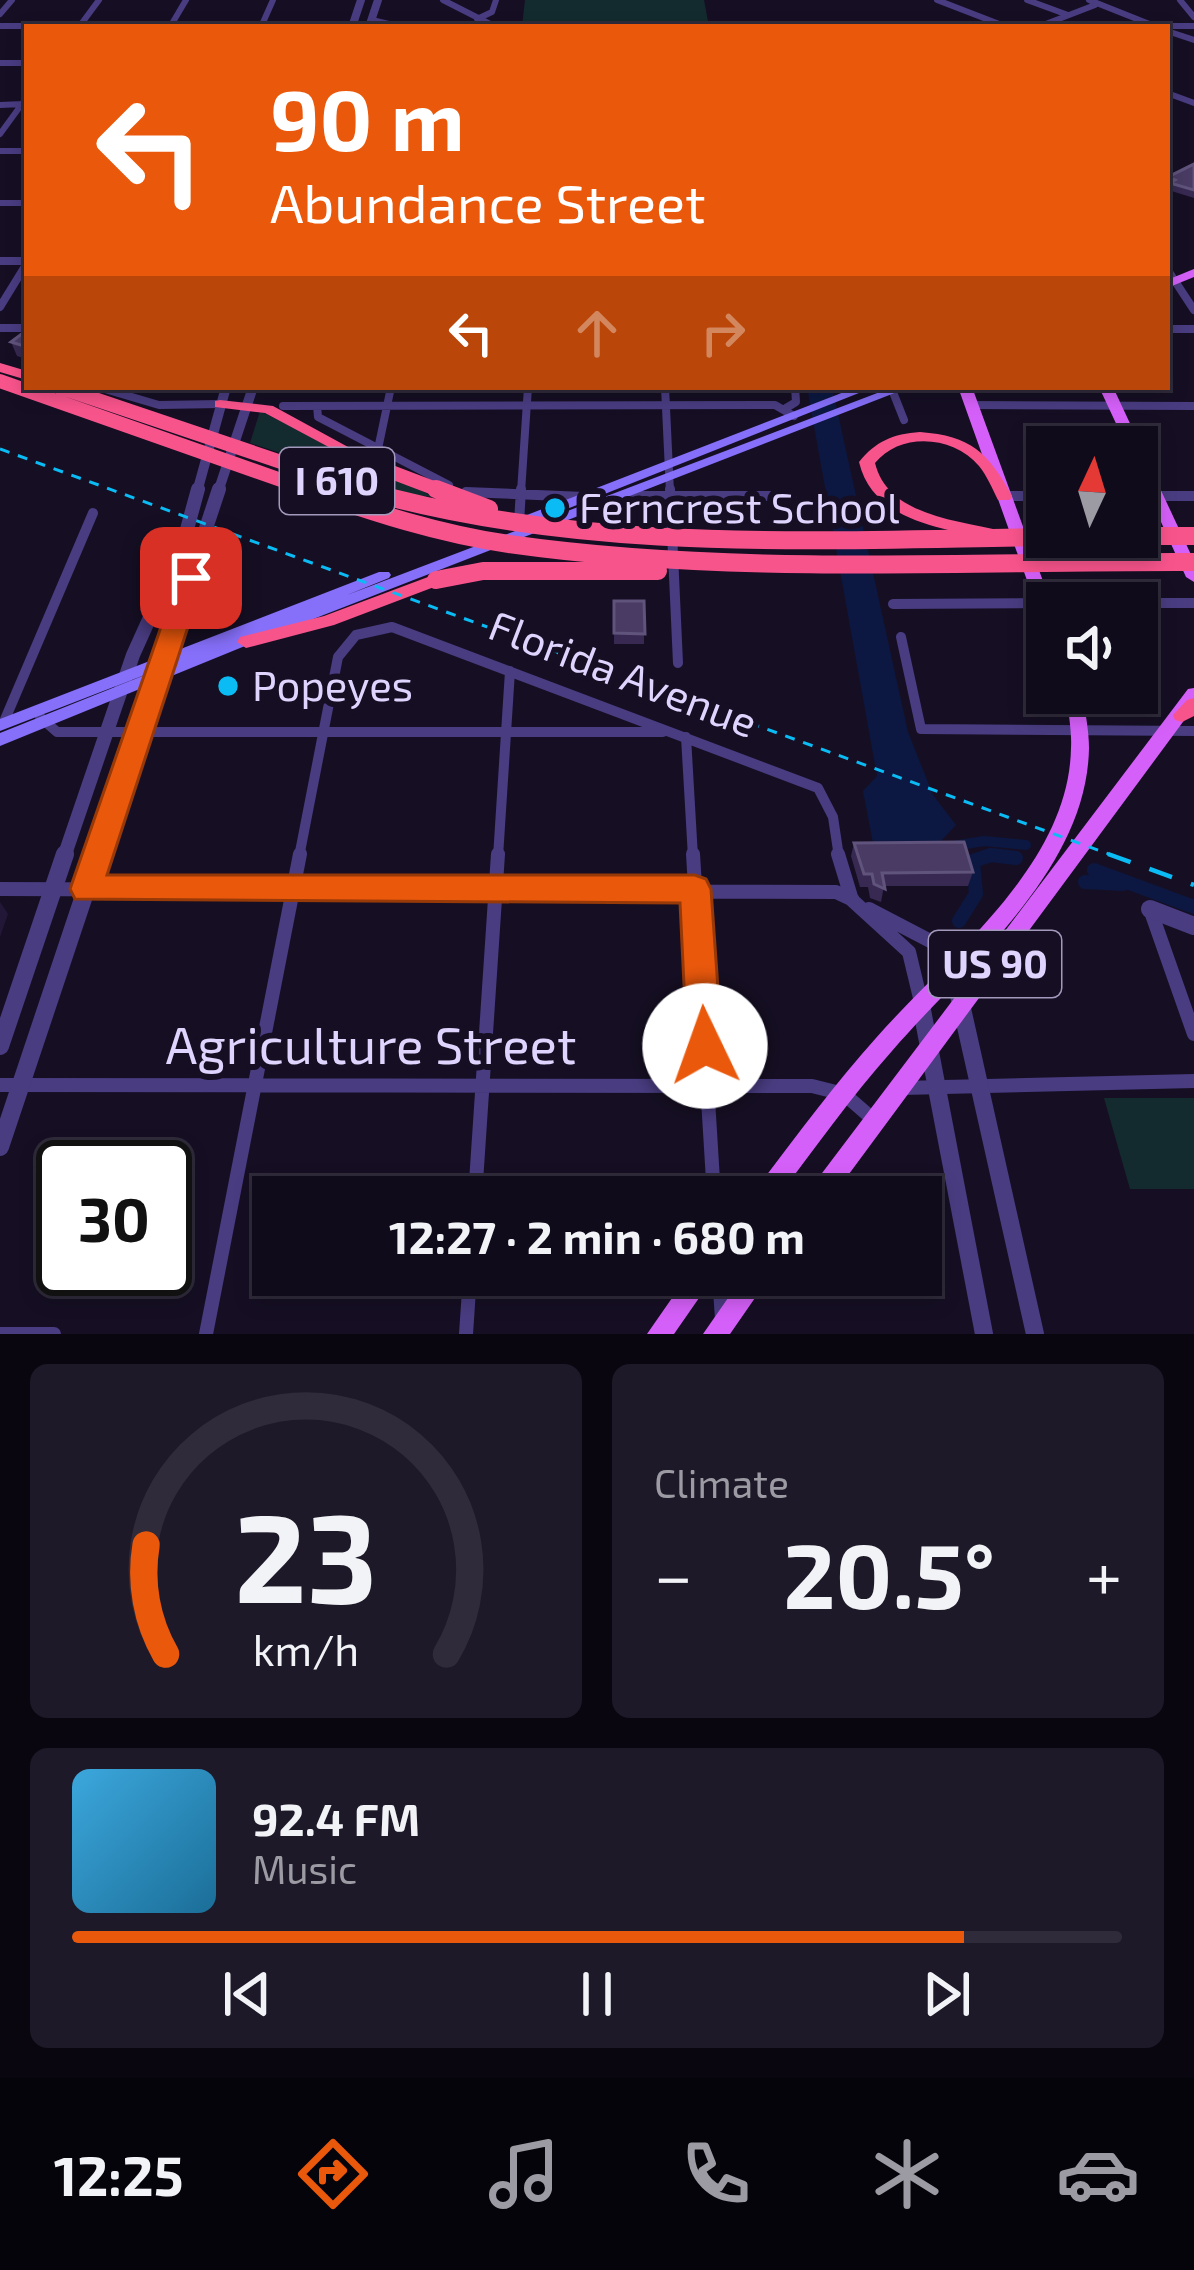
<!DOCTYPE html>
<meta charset="utf-8">
<style>
:root{--surface:#100b1b;--page:#1e1928;--text:#f1f3f6;--muted:#9c9ba3;--line:#302b3a;--accent:#ea580c}
body{margin:0;font-family:"Exo 2",sans-serif;background:var(--page);color:var(--text);height:100vh;display:flex;flex-direction:column;font-size:45px;white-space:nowrap}
*{box-sizing:border-box;margin:0}
p{font-size:39px;color:var(--muted)}
.icon{flex:none;width:66px;height:66px;fill:none;stroke:currentColor;stroke-width:2;stroke-linecap:round;stroke-linejoin:round}
.map{position:relative;height:1334px;overflow:hidden}
.details{display:flex;flex-direction:column;gap:30px;padding:30px;background:#09060f;flex:1}
.details>*{flex:none}
.top-card{position:absolute;left:24px;top:24px;width:1146px;height:366px;border-radius:0px;box-shadow:0 6px 18px #0003,0 0 0 3px var(--line);background:#ea580c;color:#fff;overflow:hidden}
.needle{width:78px;rotate:4deg}
.fabs{position:absolute;left:1026px;top:426px;display:grid;gap:24px}
.fabs a{display:grid;place-items:center;width:132px;height:132px;border-radius:0px;background:var(--surface);box-shadow:0 6px 18px #0003,0 0 0 3px var(--line);font-size:60px}
.speed{position:absolute;left:36px;top:1140px;display:flex;gap:24px;font-size:60px;font-weight:700;text-align:center}
.speed>*{display:grid;place-content:center;width:156px;height:156px;border-radius:50%;background:var(--surface);box-shadow:0 6px 18px #0003,0 0 0 3px var(--line);line-height:1}
.speed .limit{border:6px solid #111;border-radius:18px;background:#fff;color:#111}
.pin{position:absolute;display:grid;place-items:center;width:102px;height:102px;color:#fff;margin:-51px;border-radius:24px;box-shadow:0 6px 18px #0006}
.me{position:absolute;width:132px;margin:-66px;rotate:357deg;stroke-linejoin:round;filter:drop-shadow(0 0 9px #0008)}
.turn{display:flex;align-items:center;gap:42px;height:252px;padding:0 48px;font-size:54px}
.turn .icon{width:156px;height:156px;stroke-width:2.5}
.turn b{display:block;font-size:84px;line-height:102px}
.lanes{display:flex;align-items:center;height:114px;padding:0 48px;background:#0003;justify-content:center;gap:60px;direction:ltr}
.lanes .off{opacity:.35}
.big{font-size:90px;font-weight:700;line-height:1.1}
.details .card{flex:1;display:flex;flex-direction:column;justify-content:center;gap:18px;min-width:0;padding:0 42px;border-radius:18px;background:var(--page)}
.details .dial{align-items:center;gap:0}
.dial svg{height:312px;overflow:visible;fill:none;stroke:var(--line);stroke-width:7;stroke-linecap:round;text-anchor:middle}
.dial text{fill:var(--text);stroke:none}
.song{display:flex;align-items:center;gap:36px}
.cover{width:144px;height:144px;border-radius:18px;background:linear-gradient(135deg,hsl(200 70% 55%),hsl(200 70% 35%))}
.played{height:12px;border-radius:6px;background:linear-gradient(90deg,var(--accent) 85%,var(--line) 85%)}
.keys{display:flex;justify-content:space-around;direction:ltr}
.heat{display:flex;justify-content:space-between;align-items:center;font-size:66px;direction:ltr}
.details .tiles{flex:1;display:grid;gap:30px;grid-template-columns:1fr 1fr}
.card:last-child{grid-column:span 2}
.trip{position:absolute;left:252px;top:1176px;width:690px;height:120px;border-radius:0px;background:var(--surface);box-shadow:0 6px 18px #0003,0 0 0 3px var(--line);font-weight:700;line-height:120px;text-align:center}
.tabs{display:flex;height:192px;justify-content:space-around;align-items:center;background:#06040b;color:var(--muted)}
.tabs .icon{width:84px;height:84px}
.tabs .current{color:var(--accent)}
.tabs b{font-size:54px;color:var(--text)}
.map>svg:first-child{display:block}
.green{fill:#132b2e}
.water{fill:#0c1841}
.lines{fill:none;stroke-linecap:round;stroke-linejoin:round}
.canal-far1{stroke:#0c1841;stroke-width:10}
.canal{stroke:#0c1841;stroke-width:14}
.minor-far3{stroke:#493c81;stroke-width:6}
.minor-far2{stroke:#493c81;stroke-width:8}
.minor-far1{stroke:#493c81;stroke-width:10}
.minor{stroke:#493c81;stroke-width:14}
.tertiary-far3{stroke:#493c81;stroke-width:8}
.tertiary-far2{stroke:#493c81;stroke-width:10}
.tertiary-far1{stroke:#493c81;stroke-width:14}
.tertiary{stroke:#493c81;stroke-width:18}
.secondary{fill:#866ff9;fill-rule:evenodd}
.primary{fill:#d560f9;fill-rule:evenodd}
.motorway{fill:#f8548c;fill-rule:evenodd}
.rail-far1{stroke:#0abbf4;stroke-width:3;stroke-dasharray:10 9;stroke-linecap:butt}
.rail{stroke:#0abbf4;stroke-width:4.5;stroke-dasharray:24 20;stroke-linecap:butt}
.motorway-bridge-far1{stroke:#f8548c;stroke-width:14}
.motorway-bridge{stroke:#f8548c;stroke-width:18}
.wall{fill:#372951}
.shaded-wall{fill:#221737}
.building{fill:#493b63;stroke:#60537c;stroke-width:3}
.route{fill:#ea580c;stroke:#983908;stroke-width:3}
.poi-dot{fill:#0abbf4;stroke:#160f24;stroke-width:4.5}
.labels{text-anchor:middle;stroke-width:12;stroke-linejoin:round;paint-order:stroke}
.shield{fill:#160f24;stroke:#a399bc;stroke-width:3}
.shield-label{font-size:39px;font-weight:bold;fill:#dfd4fd}
.poi-label{font-size:42px;fill:#dfd4fd;stroke:#160f24;text-anchor:start}
.street-label{font-size:42px;fill:#dfd4fd;stroke:#160f24}
.near-street-label{font-size:51px;fill:#dfd4fd;stroke:#160f24}
</style>
<div class="map">
<svg width="1194" height="1334" viewBox="0 0 1194 1334">
<rect width="100%" height="100%" fill="#160f24"/>
<!-- green -->
<path class="green" d="M525,0H704L709,27H522Z
M260,411L434,497L406,494L250,443Z
M1104,1098H1194V1189H1130Z"/>
<!-- water -->
<path class="water" d="M807,387H832L908,732L933,795L956,825L940,842L923,847L873,843L863,791L877,776Z"/>
<g class="lines">
<!-- canal-far1 -->
<path class="canal-far1" d="M953,846L984,841L1026,845
M986,857H1006"/>
<!-- canal -->
<path class="canal" d="M1094,870L1194,907
M1085,882L1123,884
M959,921L976,894L973,861L991,855L1016,858"/>
<!-- minor-far3 -->
<path class="minor-far3" d="M443,0L496,27
M937,0L1007,27
M1027,0L1068,15
M1089,0L1157,27
M1180,0L1194,17
M0,14L12,0
M477,19L492,12L496,0
M372,20L401,27
M0,26H369
M1154,26H1194
M79,27L99,0
M170,27L186,0
M261,27L273,0
M1038,27L1095,5
M1167,31L1194,40
M0,63H27
M1167,93L1194,103
M0,105L24,104
M0,134L27,97
M0,151H27
M0,203H27"/>
<!-- minor-far2 -->
<path class="minor-far2" d="M0,261H27
M1169,272L1194,310
M0,307L27,263
M0,328H27
M1167,329H1194
M98,387L159,405L220,404
M665,387L670,492
M891,387L904,420
M970,405L1194,406
M283,406L775,405L794,416
M317,406L318,417L449,485
M786,408L796,402L795,387
M378,449L391,387
M521,492L528,387"/>
<!-- minor-far1 -->
<path class="minor-far1" d="M670,489L678,663
M466,492L584,497
M628,496H792
M1004,496H1047
M1137,496H1194
M519,523L521,489
M1137,603H1194
M893,604L1047,603
M901,637L921,729L1194,731
M40,717L57,732H663
M3,724L93,513
M686,737L693,857
M299,857L338,657L356,635L392,627L818,788L833,817L839,857
M498,857L510,671"/>
<!-- minor -->
<path class="minor" d="M693,854L714,1197
M838,854L852,900L909,952L921,1002
M0,889L836,892L853,900
M869,909L938,945L953,970
M1150,909L1194,1034
M0,1085L812,1086L844,1094L874,1120
M902,1088L1194,1081
M475,1197L498,854
M719,1275L722,1319
M0,1334H54
M206,1334L300,854
M466,1334L470,1275"/>
<!-- tertiary-far3 -->
<path class="tertiary-far3" d="M352,27L361,0
M369,27L378,0"/>
<!-- tertiary-far2 -->
<path class="tertiary-far2" d="M197,492L226,387
M218,492L253,387"/>
<!-- tertiary-far1 -->
<path class="tertiary-far1" d="M64,857L133,655L183,544L198,489
M97,857L219,489"/>
<!-- tertiary -->
<path class="tertiary" d="M1150,909L1194,926
M954,973L1035,1334
M921,1005L984,1334
M0,1046L65,854
M0,1147L98,854"/>
<!-- secondary -->
<path class="secondary" d="M857,387H874L524,526L519,527L512,523L514,520Z
M893,387H910L267,637L0,746V733L160,669L0,731V719L379,572H389L391,575L389,578L347,595Z"/>
<!-- primary -->
<path class="primary" d="M1194,269V277L1167,288V280Z
M958,387H972L1051,603H1047V620L1039,614Z
M1099,387H1113L1141,447L1139,450L1144,454L1194,561V582L1186,577L1137,469V447H1127Z
M1194,688V707L832,1197H807L810,1189L1188,689Z
M1066,693H1082C1085,711 1089,730 1089,748C1087,871 965,966 892,1051C851,1097 815,1148 778,1197H753L756,1189C795,1138 833,1086 876,1038C948,956 1069,866 1071,748C1072,730 1068,711 1066,693Z
M688,1275H715L674,1334H647Z
M744,1275H771L730,1334H703Z"/>
<!-- motorway -->
<path class="motorway" d="M0,363L27,371V380L0,372Z
M220,400L273,406L381,465L373,470L368,468L265,413L215,407V401Z
M920,432C971,436 988,452 1012,496L1010,500H998C992,488 987,476 979,466C953,435 900,432 875,463C888,516 957,520 1002,531L1004,535L1002,539L996,540C945,529 873,522 859,462C876,441 893,434 920,432Z
M436,574L444,580L442,584L334,625L246,648L237,642L240,637L324,616Z
M1194,698V716L1182,722L1175,720L1173,715L1187,700Z"/>
<!-- rail-far1 -->
<path class="rail-far1" d="M0,449L1117,857"/>
<!-- rail -->
<path class="rail" d="M1108,854L1194,885"/>
<!-- motorway-bridge-far1 -->
<path class="motorway-bridge-far1" d="M0,381L315,492
M59,387L370,492
M373,465L444,492"/>
<!-- motorway-bridge -->
<path class="motorway-bridge" d="M306,489C372,512 439,534 509,544C734,576 967,561 1194,562
M359,489C585,554 815,540 1047,537
M436,489L489,509
M1137,536H1194
M436,580L483,571H658"/>
</g>
<!-- wall -->
<path class="wall" d="M1194,164V198L1168,190V177Z
M27,330V359L17,356L11,342Z
M614,601H644V644H614Z
M854,843L973,872L968,886H884L881,902L870,898L868,887H860L851,856Z"/>
<!-- shaded-wall -->
<path class="shaded-wall" d="M0,902L8,914L0,937Z"/>
<!-- building -->
<path class="building" d="M1194,164V190L1170,183L1175,180L1168,177Z
M27,330V347L11,342Z
M614,601H644L645,634L614,633Z
M964,842L973,872L882,873L885,889L874,884L872,874H864L854,843Z"/>
<!-- route -->
<path class="route" d="M191,569L204,578L107,875H695L706,879L711,889L722,1046L717,1058L705,1063L692,1058L687,1046L680,903L75,899L70,889L178,578Z"/>
<!-- markers -->
<g class="poi-dot">
<circle cx="555" cy="508" r="12"/>
<circle cx="228" cy="686" r="12"/>
</g>
<g class="labels">
<!-- shield labels -->
<g class="shield">
<rect x="280" y="448" width="114" height="66" rx="9"/>
<rect x="929" y="931" width="132" height="66" rx="9"/>
</g>
<g class="shield-label">
<text x="337" y="495">I 610</text>
<text x="995" y="978">US 90</text>
</g>
<!-- poi labels -->
<g class="poi-label">
<text x="579" y="523">Ferncrest School</text>
<text x="252" y="701">Popeyes</text>
</g>
<!-- street labels -->
<g class="street-label">
<text transform="translate(623 674) rotate(21)" y="15">Florida Avenue</text>
</g>
<!-- near-street labels -->
<g class="near-street-label">
<text x="371" y="1064">Agriculture Street</text>
</g>
</g>
</svg>
<div class="fabs">
<a><svg class="needle" viewBox="-14 -14 28 28"><path d="M0-13l5 13h-10z" fill="#e53935"/><path d="M0 13l5-13h-10z" fill="#9c9ba3"/></svg></a>
<a><svg class="icon" aria-label="sound" viewBox="0 0 24 24"><path d="M4 9h4l5-4v14l-5-4H4zM17 9q2 3 0 6"/></svg></a>
</div>
<div class="speed"><div class="limit">30</div></div>
<div class="pin" style="left:191px;top:578px;background:#d93025"><svg class="icon" aria-label="arrive" viewBox="0 0 24 24"><path d="M6 21V4h12l-3 4 3 4H6"/></svg></div>
<svg class="me" style="left:705px;top:1046px" viewBox="-20 -20 40 40"><circle r="19" fill="#fff"/><path d="M0-13L10 11 0 6-10 11z" fill="#ea580c"/></svg>
<div class="trip">12:27 · 2 min · 680 m</div>
<div class="top-card">
<div class="turn"><svg class="icon" aria-label="left" viewBox="0 0 24 24"><path d="M17 20v-9H6M10 6l-5 5 5 5"/></svg><div><b>90 m</b>Abundance Street</div></div>
<div class="lanes"><svg class="icon" aria-label="left" viewBox="0 0 24 24"><path d="M17 20v-9H6M10 6l-5 5 5 5"/></svg><svg class="icon off" aria-label="ahead" viewBox="0 0 24 24"><path d="M12 20V5M6 11l6-6 6 6"/></svg><svg class="icon off" aria-label="right" viewBox="0 0 24 24"><path d="M7 20v-9h11M14 6l5 5-5 5"/></svg></div>
</div>
</div>
<section class="details">
<div class="tiles">
<div class="card dial"><svg viewBox="0 0 100 80">
<path d="M14 69A42 42 0 1 1 86 69"/>
<path d="M14 69A42 42 0 0 1 9 41" stroke="#ea580c"/>
<text x="50" y="56" font-size="32" font-weight="700">23</text>
<text x="50" y="72" font-size="11">km/h</text>
</svg></div>
<div class="card"><p>Climate</p>
<div class="heat"><a>−</a><b class="big">20.5°</b><a>+</a></div>
</div>
<div class="card">
<div class="song"><i class="cover"></i><div><b>92.4 FM</b><p>Music</p></div></div>
<div class="played"></div>
<div class="keys"><svg class="icon" aria-label="previous" viewBox="0 0 24 24"><path d="M18 5L8 12l10 7zM5 5v14"/></svg><svg class="icon" aria-label="pause" viewBox="0 0 24 24"><path d="M8 5v14M16 5v14"/></svg><svg class="icon" aria-label="next" viewBox="0 0 24 24"><path d="M6 5l10 7-10 7zM19 5v14"/></svg></div>
</div>
</div>
</section>
<nav class="tabs">
<b>12:25</b>
<svg class="icon current" aria-label="directions" viewBox="0 0 24 24"><path d="M12 3l9 9-9 9-9-9zM9 14v-3h6M13 9l2 2-2 2"/></svg>
<svg class="icon" aria-label="music" viewBox="0 0 24 24"><path d="M9 18V5l10-2v13"/><circle cx="6" cy="18" r="3"/><circle cx="16" cy="16" r="3"/></svg>
<svg class="icon" aria-label="phone" viewBox="0 0 24 24"><path d="M5 4h4l2 5-3 2q2 4 5 5l2-3 5 2v4C11 20 4 13 5 4z"/></svg>
<svg class="icon" aria-label="climate" viewBox="0 0 24 24"><path d="M12 3v18M4 7l16 10M4 17L20 7"/></svg>
<svg class="icon" aria-label="car" viewBox="0 0 24 24"><path d="M5 17H2v-5l4-1 3-4h7l3 4 3 1v5h-3M9 17h6M6 11h13"/><circle cx="7" cy="17" r="2"/><circle cx="17" cy="17" r="2"/></svg>
</nav>
